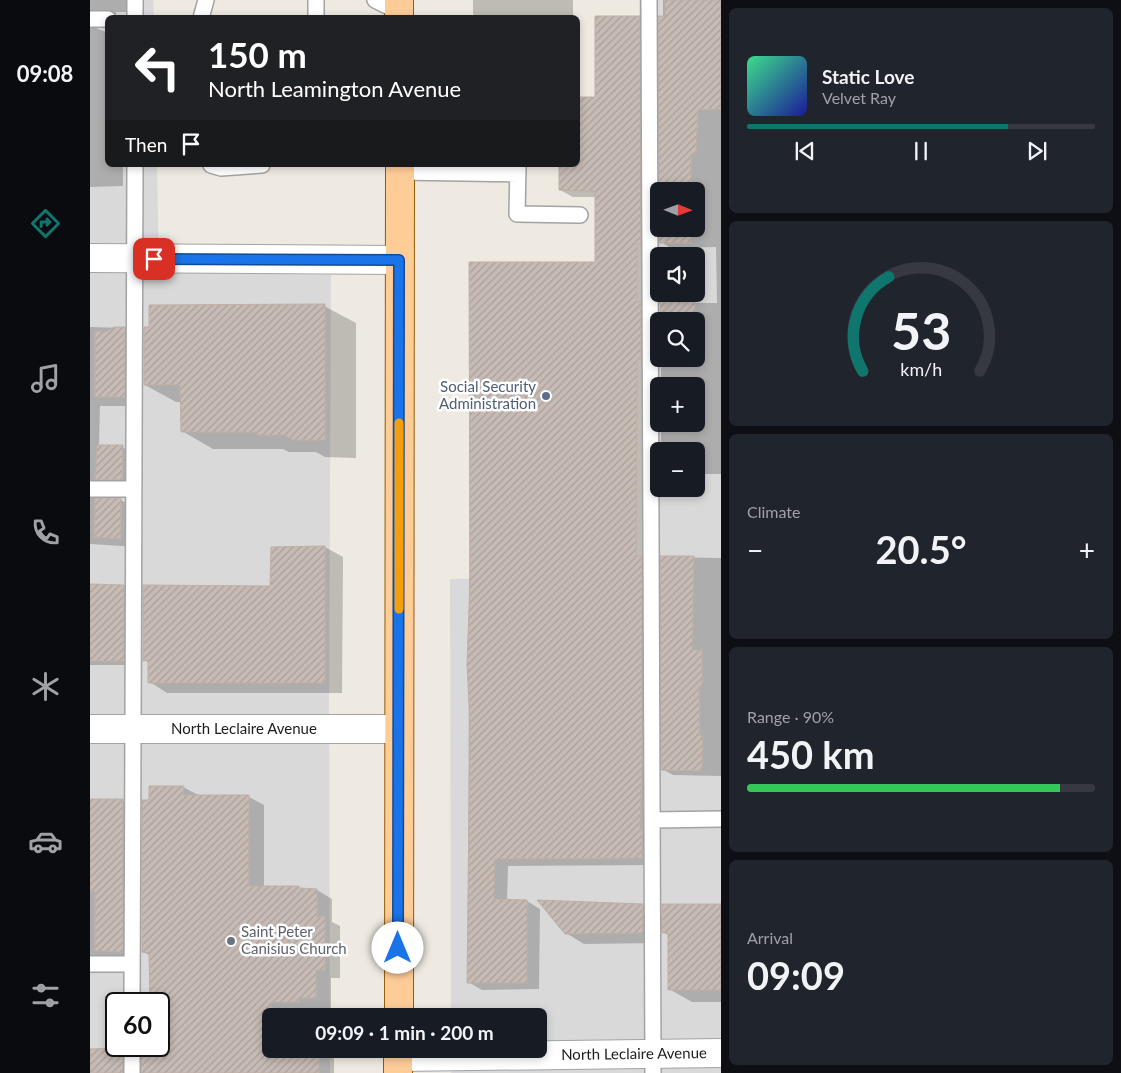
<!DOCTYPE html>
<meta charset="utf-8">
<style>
:root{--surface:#171b24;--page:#20242c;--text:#f1f3f6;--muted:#9ea1a6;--line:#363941;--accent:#0f766e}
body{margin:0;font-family:Lato,sans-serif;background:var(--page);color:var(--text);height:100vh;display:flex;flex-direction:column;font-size:19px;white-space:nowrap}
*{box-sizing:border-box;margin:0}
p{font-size:16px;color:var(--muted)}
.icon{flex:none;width:28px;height:28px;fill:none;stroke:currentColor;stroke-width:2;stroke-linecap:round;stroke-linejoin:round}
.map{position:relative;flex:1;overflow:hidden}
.details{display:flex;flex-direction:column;gap:8px;padding:8px;background:#0d0f14;width:400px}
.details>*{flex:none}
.top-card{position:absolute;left:15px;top:15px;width:475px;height:152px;border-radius:8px;box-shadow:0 2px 8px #0003;background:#202124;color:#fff;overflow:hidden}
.needle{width:32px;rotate:91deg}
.controls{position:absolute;left:560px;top:182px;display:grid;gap:10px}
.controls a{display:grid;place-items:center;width:55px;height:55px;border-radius:8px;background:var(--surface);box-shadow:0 2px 8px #0003;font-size:25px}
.speed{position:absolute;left:15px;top:992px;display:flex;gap:10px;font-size:25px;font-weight:700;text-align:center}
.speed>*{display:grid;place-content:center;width:65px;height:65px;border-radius:50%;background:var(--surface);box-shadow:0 2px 8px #0003;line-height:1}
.speed .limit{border:2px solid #111;border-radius:8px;background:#fff;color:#111}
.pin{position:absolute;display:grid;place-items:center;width:42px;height:42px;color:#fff;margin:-21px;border-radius:10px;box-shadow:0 2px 8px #0006}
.me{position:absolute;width:55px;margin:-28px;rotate:0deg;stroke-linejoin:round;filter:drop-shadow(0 0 4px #0008)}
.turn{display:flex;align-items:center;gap:18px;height:105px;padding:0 20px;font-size:22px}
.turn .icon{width:65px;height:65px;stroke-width:2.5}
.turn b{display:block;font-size:35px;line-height:42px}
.then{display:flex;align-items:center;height:48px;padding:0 20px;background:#0003;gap:10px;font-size:19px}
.big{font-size:38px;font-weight:700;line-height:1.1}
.details .tile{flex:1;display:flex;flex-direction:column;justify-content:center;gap:8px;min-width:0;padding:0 18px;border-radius:8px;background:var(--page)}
.details .dial{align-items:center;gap:0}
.dial svg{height:130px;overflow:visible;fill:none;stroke:var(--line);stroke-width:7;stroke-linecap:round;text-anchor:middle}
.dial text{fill:var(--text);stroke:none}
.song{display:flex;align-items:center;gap:15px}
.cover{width:60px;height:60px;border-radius:8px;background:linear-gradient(135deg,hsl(150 70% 55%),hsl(240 70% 35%))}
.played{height:5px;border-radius:2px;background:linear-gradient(90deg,var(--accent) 75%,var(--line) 75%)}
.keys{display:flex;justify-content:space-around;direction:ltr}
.heat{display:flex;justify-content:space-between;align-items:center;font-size:28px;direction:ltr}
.charge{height:8px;border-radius:4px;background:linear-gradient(90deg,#34c759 90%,var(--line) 0)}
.trip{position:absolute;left:172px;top:1008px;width:285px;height:50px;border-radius:8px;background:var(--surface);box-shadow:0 2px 8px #0003;font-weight:700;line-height:50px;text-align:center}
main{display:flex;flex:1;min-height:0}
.dock{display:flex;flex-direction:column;width:90px;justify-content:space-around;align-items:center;background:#090b0e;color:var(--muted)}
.dock .icon{width:35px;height:35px}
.dock .current{color:var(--accent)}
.dock b{font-size:22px;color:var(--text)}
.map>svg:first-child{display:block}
.residential{fill:#dad9d9;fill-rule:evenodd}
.shadow{fill:#0003}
.building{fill:url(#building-hatch);stroke:#c0afa4}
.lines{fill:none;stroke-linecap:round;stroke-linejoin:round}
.service-casing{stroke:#a3a3a3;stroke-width:18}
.minor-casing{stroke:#a3a3a3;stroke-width:30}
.primary-casing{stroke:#945c00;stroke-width:30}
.service{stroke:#fff;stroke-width:15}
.minor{stroke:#fff;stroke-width:28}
.primary{stroke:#fecc97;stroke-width:28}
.route-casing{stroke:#114b97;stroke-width:12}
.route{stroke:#1a73e8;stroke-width:9}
.slow{stroke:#f59e0b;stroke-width:9}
.service-dot{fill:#5c6f8a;stroke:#fff;stroke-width:2}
.worship-dot{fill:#6b7280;stroke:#fff;stroke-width:2}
.labels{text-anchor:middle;stroke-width:5;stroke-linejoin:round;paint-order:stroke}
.service-label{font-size:15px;fill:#4e5e75;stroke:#fff;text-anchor:end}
.street-label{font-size:15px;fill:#1c1c1c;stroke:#fff}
.worship-label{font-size:15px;fill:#5b616d;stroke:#fff;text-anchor:start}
</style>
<main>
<nav class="dock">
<b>09:08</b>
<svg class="icon current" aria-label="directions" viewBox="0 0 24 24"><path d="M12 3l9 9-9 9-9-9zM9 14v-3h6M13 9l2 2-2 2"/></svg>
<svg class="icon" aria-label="music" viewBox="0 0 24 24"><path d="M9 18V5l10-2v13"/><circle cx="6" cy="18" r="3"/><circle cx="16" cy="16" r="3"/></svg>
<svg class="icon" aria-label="phone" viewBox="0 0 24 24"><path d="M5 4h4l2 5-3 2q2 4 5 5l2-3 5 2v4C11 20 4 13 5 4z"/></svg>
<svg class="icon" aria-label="climate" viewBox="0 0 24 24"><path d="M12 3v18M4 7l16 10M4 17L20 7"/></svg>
<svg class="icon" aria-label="car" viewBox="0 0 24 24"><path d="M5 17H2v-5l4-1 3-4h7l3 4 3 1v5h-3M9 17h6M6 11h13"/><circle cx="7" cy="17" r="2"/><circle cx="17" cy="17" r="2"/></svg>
<svg class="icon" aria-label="filters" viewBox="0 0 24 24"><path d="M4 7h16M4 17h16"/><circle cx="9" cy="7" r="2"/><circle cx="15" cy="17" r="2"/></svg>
</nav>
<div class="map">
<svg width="631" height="1073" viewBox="0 0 631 1073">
<defs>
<pattern id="building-hatch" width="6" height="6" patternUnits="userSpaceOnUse" patternTransform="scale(1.25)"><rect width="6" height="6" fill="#c6bbb5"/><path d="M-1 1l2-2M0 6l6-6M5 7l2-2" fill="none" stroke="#aaa09b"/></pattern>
</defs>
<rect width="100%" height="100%" fill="#eee9e1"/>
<!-- residential -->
<path class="residential" d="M0,0H63L64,17L18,18V165H67L69,272L241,275L239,701L240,1016H181V1049H240V1073H0ZM26,1004H69V1046H26Z
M549,0H631V1073H361V1049H449V1016H361L360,579L555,574ZM569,191H606V229H569ZM569,256H606V294H569ZM569,321H606V359H569ZM569,386H606V424H569ZM569,451H606V489H569Z"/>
<!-- shadow -->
<path class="shadow" d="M0,0H45L44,12H26V17L10,18L4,27L18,33V165H33V186L0,187Z
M383,0H483V16L390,18L383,14Z
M573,0H631V474H606V451H571V424H606V386H571V359H606V321H571V303H627L626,247L581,248L571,242L570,229H606V191H570V17H573Z
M549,17L563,25L565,865L418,866L417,901H437L450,909L449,989L392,990L378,982L380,263H506V197H483L470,190V165H488V98H506Z
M177,165H199L180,167Z
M234,306L266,323V458L235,457L226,452H199L193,449H123L92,431V402H86L55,385Z
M0,327L35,328L51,337L50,406H10L9,446L32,447L48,456L47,488L8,493L6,498L31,500L47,509V547L0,544Z
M235,547L253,557L252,693H77L60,682V663L54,660L181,587Z
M572,557L631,558V776L583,775L572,769Z
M0,586H34L43,591V665H0Z
M93,787L108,795L159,797L174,805V887H208L213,890H227L242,899V922L250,926V978H241V1016H181V1049H244V1073H53L61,1046H69V1004L61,956L53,952L60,801Z
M0,801H33L48,809L47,960L0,958Z
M553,905L573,917L631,906V1002H602L579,989L580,936L571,931V943L494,944L476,933Z
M0,1050H32L47,1058L48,1073H0Z"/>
<!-- building -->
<path class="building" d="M575,0H631V109L608,110L606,154H601V191H569L568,16H575Z
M505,16H550L551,244H547V302H551V359H547L546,556H552V769L550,830H552V858L405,859L404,899L437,900V983H377L380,722L377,665L380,580L379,262H505V191L469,190V165H488V97H505Z
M569,229H601V243H569Z
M570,302H605V321H570Z
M235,304V440H203L195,435H167V432H91L90,385H54V327H59V305Z
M24,327H35V397H5V331L16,332Z
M7,445H33L32,480H5Z
M5,498H31V539L4,537Z
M235,546V683H58V660L53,661V585L180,586L181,547Z
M570,556H604L602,650H612V686H609L610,736H613L612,771L571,770Z
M0,584L34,585V661H0Z
M59,786H94L93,795H159V886H209V888L227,889V917L235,916V970H226V998H209V1002H181V1049H229V1073H51V1048L69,1046V1004H60L59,953L52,952V800H59Z
M0,799H33V952L5,951V891H0Z
M447,900L553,904V933L475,934Z
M572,904H631V990H578V933H572Z
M33,1048V1073H0V1049Z"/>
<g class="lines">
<!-- service casing -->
<g class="service-casing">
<path id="service" d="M285,0L309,12
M559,0L563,1073
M45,18V0
M111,18L116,0
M226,18V0
M0,19H18
M121,165L131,168L172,165
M428,165L427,214L490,215
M310,172L428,174
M0,489H44
M562,820L631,819
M0,964H42
M42,1004L45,165
M42,1073V1046"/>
</g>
<!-- minor casing -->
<g class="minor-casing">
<g id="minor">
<path d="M0,258L309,260"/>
<path id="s1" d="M0,729H308"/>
<path id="s2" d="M308,1057L631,1053"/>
</g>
</g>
<!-- primary casing -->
<g class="primary-casing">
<path id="primary" d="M309,0V18
M309,1016L310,165
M308,1073V1049"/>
</g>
<!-- service -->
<use href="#service" class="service"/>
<!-- minor -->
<use href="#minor" class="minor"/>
<!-- primary -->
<use href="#primary" class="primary"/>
</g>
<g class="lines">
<!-- route casing -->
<g class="route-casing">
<path id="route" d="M64,259L309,260L308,948"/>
</g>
<!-- route -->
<use href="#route" class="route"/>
<!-- slow -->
<path class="slow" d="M309,609V423"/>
</g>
<!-- markers -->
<circle class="service-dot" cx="456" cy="396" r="5"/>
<circle class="worship-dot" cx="141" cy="941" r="5"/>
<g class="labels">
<!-- service labels -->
<g class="service-label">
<text x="446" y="392">Social Security<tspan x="446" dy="17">Administration</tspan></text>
</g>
<!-- street labels -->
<g class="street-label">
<text dy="5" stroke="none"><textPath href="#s1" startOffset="154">North Leclaire Avenue</textPath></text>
<text dy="5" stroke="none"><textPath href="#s2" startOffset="236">North Leclaire Avenue</textPath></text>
</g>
<!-- worship labels -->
<g class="worship-label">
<text x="151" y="937">Saint Peter<tspan x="151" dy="17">Canisius Church</tspan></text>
</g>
</g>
</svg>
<div class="controls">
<a><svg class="needle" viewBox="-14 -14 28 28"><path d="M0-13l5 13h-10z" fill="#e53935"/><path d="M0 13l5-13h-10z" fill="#9ea1a6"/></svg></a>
<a><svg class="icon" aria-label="sound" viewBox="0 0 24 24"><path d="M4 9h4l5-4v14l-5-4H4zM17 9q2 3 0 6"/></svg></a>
<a><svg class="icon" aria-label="search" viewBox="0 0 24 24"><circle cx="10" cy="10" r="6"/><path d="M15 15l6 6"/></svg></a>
<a>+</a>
<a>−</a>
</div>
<div class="speed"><div class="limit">60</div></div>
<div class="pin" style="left:64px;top:259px;background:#d93025"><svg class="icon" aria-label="arrive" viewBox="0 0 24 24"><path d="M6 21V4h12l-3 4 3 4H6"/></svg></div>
<svg class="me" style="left:308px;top:948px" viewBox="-20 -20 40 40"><circle r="19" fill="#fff"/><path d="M0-13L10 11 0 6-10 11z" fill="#1a73e8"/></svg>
<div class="trip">09:09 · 1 min · 200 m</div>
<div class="top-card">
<div class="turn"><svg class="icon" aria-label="left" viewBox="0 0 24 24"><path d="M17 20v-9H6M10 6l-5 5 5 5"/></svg><div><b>150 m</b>North Leamington Avenue</div></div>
<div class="then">Then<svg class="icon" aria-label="arrive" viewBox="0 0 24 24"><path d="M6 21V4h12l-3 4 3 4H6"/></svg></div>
</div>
</div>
<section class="details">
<div class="tile">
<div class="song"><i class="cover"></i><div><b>Static Love</b><p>Velvet Ray</p></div></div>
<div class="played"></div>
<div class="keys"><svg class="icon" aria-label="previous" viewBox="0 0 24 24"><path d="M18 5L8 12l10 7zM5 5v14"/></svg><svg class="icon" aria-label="pause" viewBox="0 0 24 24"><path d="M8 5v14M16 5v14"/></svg><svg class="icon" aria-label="next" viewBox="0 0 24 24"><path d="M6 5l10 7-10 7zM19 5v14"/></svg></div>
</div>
<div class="tile dial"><svg viewBox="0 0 100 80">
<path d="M14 69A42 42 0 1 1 86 69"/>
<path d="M14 69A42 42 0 0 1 30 11" stroke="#0f766e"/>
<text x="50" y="56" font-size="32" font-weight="700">53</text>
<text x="50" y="72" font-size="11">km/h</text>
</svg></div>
<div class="tile"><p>Climate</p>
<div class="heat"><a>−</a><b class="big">20.5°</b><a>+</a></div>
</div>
<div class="tile"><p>Range · 90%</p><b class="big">450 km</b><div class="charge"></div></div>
<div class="tile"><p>Arrival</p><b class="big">09:09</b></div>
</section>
</main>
